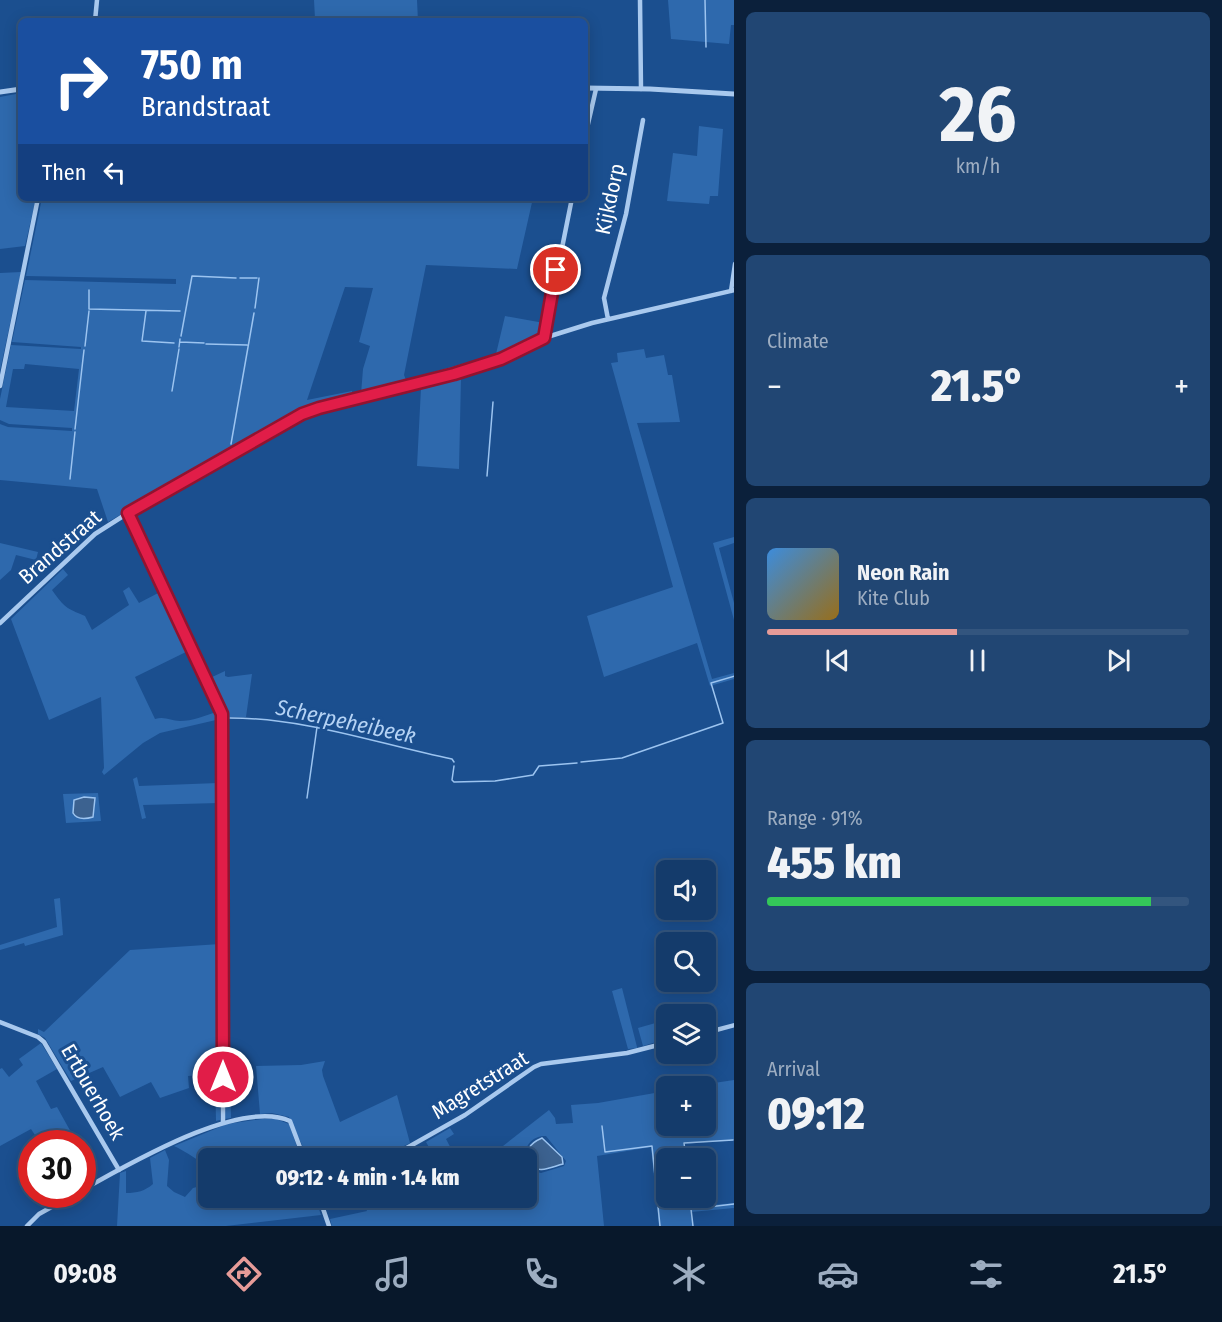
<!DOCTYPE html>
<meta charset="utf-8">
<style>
:root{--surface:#143b6b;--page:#214673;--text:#f1f3f6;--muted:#9dadc1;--line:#33557e;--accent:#e69b98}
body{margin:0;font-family:"Fira Sans Condensed",sans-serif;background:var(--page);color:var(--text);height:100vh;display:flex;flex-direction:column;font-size:22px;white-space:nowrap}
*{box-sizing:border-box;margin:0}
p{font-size:20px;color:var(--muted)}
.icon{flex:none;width:33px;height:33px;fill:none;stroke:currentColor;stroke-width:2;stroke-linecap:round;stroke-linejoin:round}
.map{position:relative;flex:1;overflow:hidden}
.side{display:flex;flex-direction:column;gap:12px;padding:12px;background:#0b203b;width:488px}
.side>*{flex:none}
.top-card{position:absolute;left:18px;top:18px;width:570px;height:183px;border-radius:9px;box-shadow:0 3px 15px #0003,0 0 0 2px var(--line);background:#1a4fa0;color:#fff;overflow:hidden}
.buttons{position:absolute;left:656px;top:860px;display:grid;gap:12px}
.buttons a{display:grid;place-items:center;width:60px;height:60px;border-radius:9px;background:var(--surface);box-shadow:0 3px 15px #0003,0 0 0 2px var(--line);font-size:30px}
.speed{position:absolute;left:18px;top:1130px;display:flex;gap:12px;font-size:30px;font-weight:700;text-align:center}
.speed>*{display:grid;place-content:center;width:78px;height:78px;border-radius:50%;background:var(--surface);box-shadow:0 3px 15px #0003,0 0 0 2px var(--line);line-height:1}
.speed .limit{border:9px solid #d22;background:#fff;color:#111}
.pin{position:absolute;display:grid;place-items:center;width:51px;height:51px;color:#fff;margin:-26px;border:3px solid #fff;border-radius:50%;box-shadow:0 2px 6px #0007}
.me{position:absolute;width:66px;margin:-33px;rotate:0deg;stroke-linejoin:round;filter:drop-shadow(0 0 4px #0008)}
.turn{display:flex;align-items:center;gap:21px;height:126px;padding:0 24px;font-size:27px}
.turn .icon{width:78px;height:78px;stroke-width:2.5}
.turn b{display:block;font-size:42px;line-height:51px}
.then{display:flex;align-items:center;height:57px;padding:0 24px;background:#0003;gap:12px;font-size:22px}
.big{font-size:45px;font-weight:800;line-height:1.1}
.side .tile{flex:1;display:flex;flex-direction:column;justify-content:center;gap:9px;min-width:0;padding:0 21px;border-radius:9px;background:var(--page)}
.side .dial{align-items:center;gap:0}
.dial b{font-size:78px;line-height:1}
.song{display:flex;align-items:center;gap:18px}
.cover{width:72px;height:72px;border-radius:9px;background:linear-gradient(135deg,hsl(210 70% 55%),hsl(40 70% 35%))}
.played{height:6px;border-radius:3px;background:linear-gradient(90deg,var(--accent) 45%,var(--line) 45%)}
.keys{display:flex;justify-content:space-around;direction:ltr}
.heat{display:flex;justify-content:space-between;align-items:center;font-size:33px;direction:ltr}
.charge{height:9px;border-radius:4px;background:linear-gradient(90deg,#34c759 91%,var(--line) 0)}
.trip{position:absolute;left:198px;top:1148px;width:339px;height:60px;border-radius:9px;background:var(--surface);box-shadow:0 3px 15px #0003,0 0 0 2px var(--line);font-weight:800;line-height:60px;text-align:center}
.tabs{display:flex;height:96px;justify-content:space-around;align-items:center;background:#08182b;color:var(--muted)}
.tabs .icon{width:42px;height:42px}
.tabs .selected{color:var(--accent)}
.tabs b{font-size:27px;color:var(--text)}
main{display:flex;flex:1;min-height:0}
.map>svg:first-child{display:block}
.green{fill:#2e69ad;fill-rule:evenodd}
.water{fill:#3c6290;stroke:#9cc4f0;stroke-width:1.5}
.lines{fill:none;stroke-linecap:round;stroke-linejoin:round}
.stream{stroke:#9cc4f0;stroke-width:1.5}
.minor{stroke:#a9c9ee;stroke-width:4.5}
.tertiary{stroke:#a9c9ee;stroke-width:5}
.route-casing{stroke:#92132f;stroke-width:15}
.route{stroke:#e11d48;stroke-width:10}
.labels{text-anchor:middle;stroke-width:6;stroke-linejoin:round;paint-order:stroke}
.street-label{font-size:21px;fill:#fff;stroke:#1b4f8f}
.water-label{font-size:22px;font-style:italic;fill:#b5d3f5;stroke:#1b4f8f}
</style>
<main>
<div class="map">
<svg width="735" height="1226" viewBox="0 0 735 1226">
<rect width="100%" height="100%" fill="#1b4f8f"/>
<!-- green -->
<path class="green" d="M314,0H417L418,21H319V18L315,19Z
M668,0H734V25H731L729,44L671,39Z
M21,93V198H36L25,246L0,249V97Z
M699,126L723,129L718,196H710L709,204L667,201L673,153L697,156Z
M42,198H533L517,269L426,265L404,375L406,380L496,354L505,316L544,323L540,335L504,355L446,374L361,394L363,369L370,346L359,342L373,288L345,287L307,400L352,391L353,397L298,411L108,522L97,489L0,480V424L8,427L72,431V428L9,424L0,420V399L11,345L81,349V347L12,342L25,280L176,284V279L26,276ZM25,364L79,369L74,411L6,407L13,369H24Z
M21,272L0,371V273Z
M644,349L646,358L664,355L668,375H672L680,422L637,423L712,679L734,673V679L710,686L697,643L604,677L587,616L673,587L611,363L618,362L617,353Z
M461,377L459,469L417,466L421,388Z
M734,537V543L719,548L734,603V620L713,543Z
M0,543L38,552L36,560L16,555L11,570L0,580Z
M63,569L68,575L52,590C65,608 66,608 85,616L92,630L129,605L123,591L129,587L139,603L162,591L190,650L135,677L155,719C165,716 171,721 180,721C192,721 205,716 216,712L221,720V909L219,803L143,805L146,818L142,819L133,779L137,777L139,786L218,783L216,720L160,733L143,743L104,775L102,772L104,768L101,697L49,720L11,619Z
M225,671V676L228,677L252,674L246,717H227L210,678Z
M98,793L101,821L66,823L63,794ZM84,797L95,798L94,812L87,819L77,817L74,800Z
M60,898L63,935L25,946L24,943L0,950V945L57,927L54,899Z
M220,944V1120L216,1121L215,1074L188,1076L189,1088L160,1098L151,1082L120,1097L103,1067L71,1081L45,1038L38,1034V1029L44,1032L130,950Z
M622,988L637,1047V1048L628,1049L612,991Z
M666,1020V1039L643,1046L638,1028Z
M41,1043L57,1069L36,1081L51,1109L57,1107L77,1143H55L50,1133L37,1138L31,1129L0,1146V1069L2,1068L9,1077L23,1065L19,1059Z
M225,1054L229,1055V1063L236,1064L237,1076L230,1077L231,1118L225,1119Z
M325,1061L322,1070L323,1076L340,1122L397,1095L410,1143L380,1158H308L289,1117L272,1113L260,1114L256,1066L301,1065Z
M734,1080V1140L684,1144L685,1158H666V1197H689L691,1207L734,1203V1208L691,1212L693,1226H659L651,1147L597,1156L604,1226H332L330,1219L367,1211L364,1203L357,1205L354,1198L357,1197H378L382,1205L398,1197H405L409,1205L429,1197H484V1201L494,1197H526L527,1164L530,1170L541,1173L564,1166L566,1161L546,1136C533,1135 524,1146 525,1158L489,1157L549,1110L555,1118L556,1124L573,1123L571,1105L598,1103L666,1091V1125H705V1086H694Z
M262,1119H276L289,1124L301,1158H208V1171C201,1160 186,1152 174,1146L227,1124Z
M450,1128L454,1134L446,1139L456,1158H435L426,1142Z
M165,1150L169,1160L167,1186L174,1192L185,1197L193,1188L208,1184V1197H315L321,1215L226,1226H117L120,1173L126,1171V1193C137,1193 145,1191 153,1184L150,1158Z"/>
<!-- water -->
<path class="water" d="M84,797L95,798L93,817C86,819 77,820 73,813L74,800Z
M542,1138L562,1157L563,1164C551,1167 539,1174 529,1165C525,1151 528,1144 542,1138Z"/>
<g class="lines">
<!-- stream -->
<path class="stream" d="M705,0L706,47
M240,278H257
M89,290V309L180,311
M255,308L259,278
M146,311L142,341L174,343
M181,336L192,276L236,278
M180,342L204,343
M206,344L247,345
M85,346L89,311
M179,347L180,339
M172,391L179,349
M75,429L84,350
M231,444L254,313
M487,476L493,402
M70,479L75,432
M230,718C306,718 378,744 452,759L454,762
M218,719L220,769
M581,762L622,758L723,723L711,683L735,676
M454,766L452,780L454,782L495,781L533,775L539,766L577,763
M307,798L317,727
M602,1126L605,1152L652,1146L660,1226
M686,1158L684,1143L733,1140
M690,1197L691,1209L735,1204
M691,1209L693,1226"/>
<!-- minor -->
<path class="minor" d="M640,0L641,89
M95,21L97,0
M585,137L596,89
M731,291L735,264
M608,319L604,298L626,214L643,120
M544,338L572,198
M0,386L38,198
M128,513L222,714L223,1122
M0,623L95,534L128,513L302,414L319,408L454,374L501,359L544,338L592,323L735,290
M0,1022L38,1037L44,1042L119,1170
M705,1033L735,1025
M389,1158L465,1115L534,1067L541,1064L627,1053L666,1043
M82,1190C128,1165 239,1098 290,1121L304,1158
M319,1197L329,1226
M27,1226L39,1214L75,1194"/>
<!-- tertiary -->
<path class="tertiary" d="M585,88L650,89L735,94
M0,92L21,89"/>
</g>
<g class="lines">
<!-- route casing -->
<g class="route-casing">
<path id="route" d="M223,1077L222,714L128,513L302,414L319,408L454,374L501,359L544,338L556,270"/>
</g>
<!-- route -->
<use href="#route" class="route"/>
</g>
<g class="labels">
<!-- street labels -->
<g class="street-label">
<text transform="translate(610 199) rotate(-78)" y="7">Kijkdorp</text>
<text transform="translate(60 547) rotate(-41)" y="7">Brandstraat</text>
<text transform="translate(480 1085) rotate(-32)" y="7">Magretstraat</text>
<text transform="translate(93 1092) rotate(60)" y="7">Ertbuerhoek</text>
</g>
<!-- water labels -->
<g class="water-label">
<text transform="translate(346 721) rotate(12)" y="8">Scherpeheibeek</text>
</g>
</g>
</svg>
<div class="buttons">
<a><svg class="icon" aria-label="sound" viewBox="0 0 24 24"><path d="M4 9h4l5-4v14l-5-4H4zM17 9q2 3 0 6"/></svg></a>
<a><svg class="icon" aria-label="search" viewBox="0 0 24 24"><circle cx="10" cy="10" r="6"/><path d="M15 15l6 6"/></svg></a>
<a><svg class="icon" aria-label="layers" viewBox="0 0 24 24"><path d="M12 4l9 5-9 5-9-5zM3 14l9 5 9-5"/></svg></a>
<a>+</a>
<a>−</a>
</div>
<div class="speed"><div class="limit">30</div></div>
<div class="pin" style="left:556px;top:270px;background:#d93025"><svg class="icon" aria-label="arrive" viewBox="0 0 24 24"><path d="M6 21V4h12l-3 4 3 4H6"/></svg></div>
<svg class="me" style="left:223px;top:1077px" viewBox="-20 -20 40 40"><circle r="17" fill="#e11d48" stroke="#fff" stroke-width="3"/><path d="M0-11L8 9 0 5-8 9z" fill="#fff"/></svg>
<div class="trip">09:12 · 4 min · 1.4 km</div>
<div class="top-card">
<div class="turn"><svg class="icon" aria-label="right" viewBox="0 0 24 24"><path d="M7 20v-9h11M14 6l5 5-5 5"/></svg><div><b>750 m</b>Brandstraat</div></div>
<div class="then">Then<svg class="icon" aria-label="left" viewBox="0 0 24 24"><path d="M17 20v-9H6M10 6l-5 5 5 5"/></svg></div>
</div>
</div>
<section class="side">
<div class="tile dial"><b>26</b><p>km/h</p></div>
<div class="tile"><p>Climate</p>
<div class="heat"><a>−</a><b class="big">21.5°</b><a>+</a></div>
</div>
<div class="tile">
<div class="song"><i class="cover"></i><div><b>Neon Rain</b><p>Kite Club</p></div></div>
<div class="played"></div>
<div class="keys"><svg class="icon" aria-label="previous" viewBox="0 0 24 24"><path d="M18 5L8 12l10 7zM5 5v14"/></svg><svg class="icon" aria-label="pause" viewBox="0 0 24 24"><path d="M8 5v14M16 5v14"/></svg><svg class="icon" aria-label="next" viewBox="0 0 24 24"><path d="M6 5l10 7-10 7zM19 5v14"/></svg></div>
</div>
<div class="tile"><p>Range · 91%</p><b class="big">455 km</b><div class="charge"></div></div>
<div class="tile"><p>Arrival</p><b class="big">09:12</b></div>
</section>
</main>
<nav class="tabs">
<b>09:08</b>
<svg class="icon selected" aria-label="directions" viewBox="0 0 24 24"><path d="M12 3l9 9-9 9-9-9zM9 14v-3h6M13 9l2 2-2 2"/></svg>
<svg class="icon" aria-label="music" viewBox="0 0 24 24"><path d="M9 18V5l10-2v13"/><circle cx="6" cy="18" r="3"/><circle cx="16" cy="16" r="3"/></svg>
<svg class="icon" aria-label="phone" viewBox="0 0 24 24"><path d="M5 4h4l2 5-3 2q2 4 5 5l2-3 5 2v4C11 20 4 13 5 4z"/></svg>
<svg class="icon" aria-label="climate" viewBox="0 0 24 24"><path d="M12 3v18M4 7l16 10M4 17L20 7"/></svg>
<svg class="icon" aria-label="car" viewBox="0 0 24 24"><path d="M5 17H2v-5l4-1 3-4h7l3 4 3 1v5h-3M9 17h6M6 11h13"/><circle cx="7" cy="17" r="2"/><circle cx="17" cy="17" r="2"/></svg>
<svg class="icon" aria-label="filters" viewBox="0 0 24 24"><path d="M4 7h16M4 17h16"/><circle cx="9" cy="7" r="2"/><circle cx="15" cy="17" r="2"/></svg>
<b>21.5°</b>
</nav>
